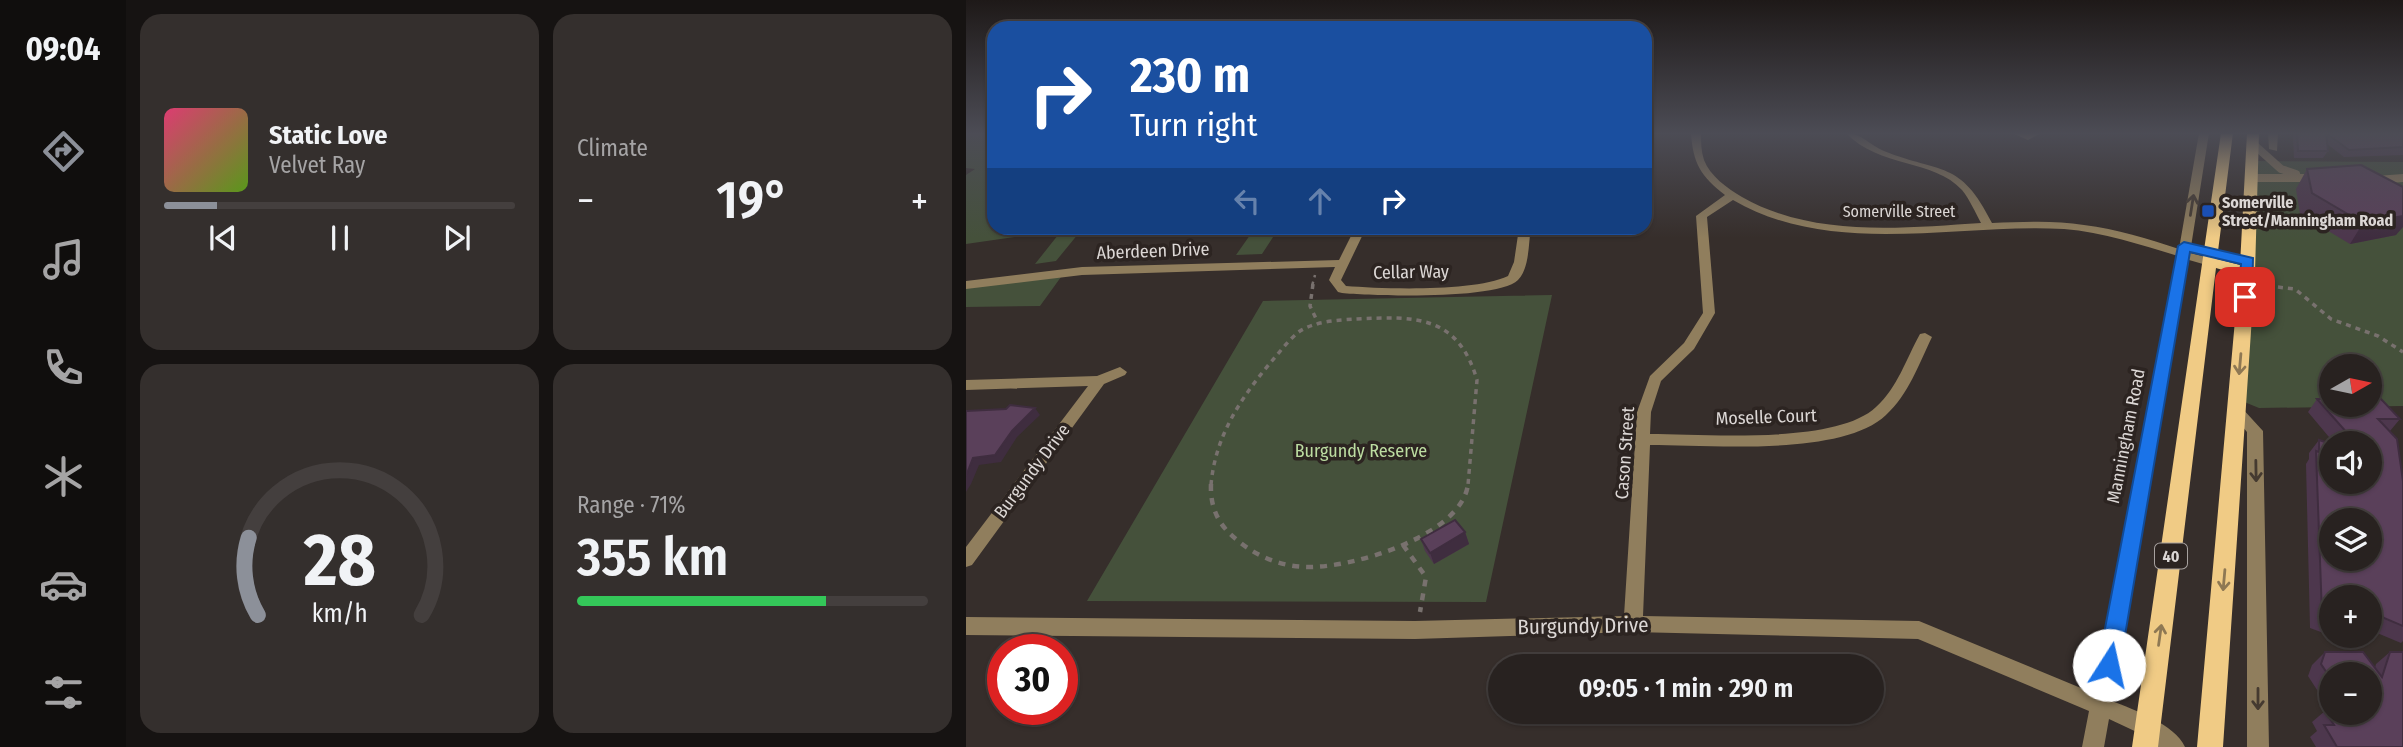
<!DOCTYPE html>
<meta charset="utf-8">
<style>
:root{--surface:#282220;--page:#342f2d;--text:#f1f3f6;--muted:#a5a4a5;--line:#443f3e;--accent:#8c9099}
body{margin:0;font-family:"Fira Sans Condensed",sans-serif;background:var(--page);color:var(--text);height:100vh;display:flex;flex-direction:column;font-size:26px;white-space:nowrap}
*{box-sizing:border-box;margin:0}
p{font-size:23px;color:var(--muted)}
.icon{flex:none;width:38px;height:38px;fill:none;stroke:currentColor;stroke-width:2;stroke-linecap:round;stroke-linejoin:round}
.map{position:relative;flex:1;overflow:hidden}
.panel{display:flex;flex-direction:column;gap:14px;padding:14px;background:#161312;width:840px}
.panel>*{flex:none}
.top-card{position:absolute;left:21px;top:21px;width:665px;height:214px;border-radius:21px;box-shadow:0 2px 5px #0004,0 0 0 2px var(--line);background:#1a4fa0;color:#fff;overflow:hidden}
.needle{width:46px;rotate:81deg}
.fabs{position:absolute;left:1353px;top:354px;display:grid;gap:14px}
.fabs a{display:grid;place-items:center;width:63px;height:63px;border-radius:50%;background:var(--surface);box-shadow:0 2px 5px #0004,0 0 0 2px var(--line);font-size:35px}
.speed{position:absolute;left:21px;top:634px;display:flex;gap:14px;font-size:35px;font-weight:700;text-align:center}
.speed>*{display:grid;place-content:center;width:91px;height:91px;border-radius:50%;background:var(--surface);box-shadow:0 2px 5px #0004,0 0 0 2px var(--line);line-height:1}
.speed .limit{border:10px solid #d22;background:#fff;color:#111}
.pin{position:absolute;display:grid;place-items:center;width:60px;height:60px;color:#fff;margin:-30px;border-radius:14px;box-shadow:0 4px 10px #0006}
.me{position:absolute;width:77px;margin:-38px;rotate:10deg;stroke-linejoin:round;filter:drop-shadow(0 0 5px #0008)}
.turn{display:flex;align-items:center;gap:24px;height:147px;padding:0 28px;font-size:32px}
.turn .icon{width:91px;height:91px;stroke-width:2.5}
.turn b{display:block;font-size:49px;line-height:60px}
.lanes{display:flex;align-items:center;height:66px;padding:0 28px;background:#0003;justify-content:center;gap:35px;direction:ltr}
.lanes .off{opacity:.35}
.big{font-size:52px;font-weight:600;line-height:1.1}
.panel .tile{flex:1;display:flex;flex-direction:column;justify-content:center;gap:10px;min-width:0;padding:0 24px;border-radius:21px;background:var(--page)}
.panel .dial{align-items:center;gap:0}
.dial svg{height:182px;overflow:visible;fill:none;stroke:var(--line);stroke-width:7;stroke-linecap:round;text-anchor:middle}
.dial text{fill:var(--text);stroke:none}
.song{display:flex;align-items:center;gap:21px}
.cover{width:84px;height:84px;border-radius:10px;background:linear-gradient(135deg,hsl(340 70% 55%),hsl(90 70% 35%))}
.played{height:7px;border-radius:4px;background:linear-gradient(90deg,var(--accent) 15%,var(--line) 15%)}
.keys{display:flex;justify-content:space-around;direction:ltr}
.heat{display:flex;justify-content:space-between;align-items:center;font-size:38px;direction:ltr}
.charge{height:10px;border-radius:5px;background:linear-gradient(90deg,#34c759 71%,var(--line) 0)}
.panel .tiles{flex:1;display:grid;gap:14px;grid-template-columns:repeat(2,1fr)}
.trip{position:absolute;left:522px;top:654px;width:396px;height:70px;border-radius:35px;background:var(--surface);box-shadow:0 2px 5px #0004,0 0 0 2px var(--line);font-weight:600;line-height:70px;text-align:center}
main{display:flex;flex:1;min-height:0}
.tabs{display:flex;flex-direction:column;width:126px;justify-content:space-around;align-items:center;background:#100e0d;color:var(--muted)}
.tabs .icon{width:49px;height:49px}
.tabs .active{color:var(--accent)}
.tabs b{font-size:32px;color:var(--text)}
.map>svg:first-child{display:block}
.green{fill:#45513b;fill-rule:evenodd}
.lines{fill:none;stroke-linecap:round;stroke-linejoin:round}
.path-far2{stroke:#78716e;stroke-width:2.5;stroke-dasharray:4.5 4.5;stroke-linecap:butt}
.path-far1{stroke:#78716e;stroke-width:3.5;stroke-dasharray:5 5;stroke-linecap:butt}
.path{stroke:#78716e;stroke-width:4.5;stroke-dasharray:7 7;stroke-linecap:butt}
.service{stroke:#907e5d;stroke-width:8}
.minor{fill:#907e5d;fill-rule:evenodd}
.primary{fill:#f0cb85;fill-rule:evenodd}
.wall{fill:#4d374d;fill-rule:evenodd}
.shaded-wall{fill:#3f2d3f}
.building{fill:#5a405a;stroke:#3f2d3f;stroke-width:2;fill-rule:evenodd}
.oneway{stroke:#453a30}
.oneway2{stroke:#8e7853}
.route{fill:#1a73e8;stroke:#114b97;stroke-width:2}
.transit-dot{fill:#1a4fb4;stroke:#2c2421;stroke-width:2.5}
.labels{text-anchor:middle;stroke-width:7;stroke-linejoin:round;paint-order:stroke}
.far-poi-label{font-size:16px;font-weight:bold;fill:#dcd7d5;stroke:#2c2421;text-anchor:start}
.far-street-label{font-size:16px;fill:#dcd7d5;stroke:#2c2421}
.shield{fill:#2c2421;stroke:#a7a19f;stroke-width:2}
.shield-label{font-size:16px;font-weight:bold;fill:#dcd7d5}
.street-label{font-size:18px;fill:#dcd7d5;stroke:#2c2421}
.park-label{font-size:18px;fill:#bcdca1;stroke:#2c2421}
.near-street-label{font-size:21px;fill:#dcd7d5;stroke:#2c2421}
</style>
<main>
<nav class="tabs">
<b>09:04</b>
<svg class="icon active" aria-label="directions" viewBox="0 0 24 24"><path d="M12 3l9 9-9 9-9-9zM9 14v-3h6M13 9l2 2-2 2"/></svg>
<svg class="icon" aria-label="music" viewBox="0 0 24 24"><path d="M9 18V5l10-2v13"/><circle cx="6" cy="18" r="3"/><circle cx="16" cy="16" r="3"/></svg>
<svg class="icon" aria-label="phone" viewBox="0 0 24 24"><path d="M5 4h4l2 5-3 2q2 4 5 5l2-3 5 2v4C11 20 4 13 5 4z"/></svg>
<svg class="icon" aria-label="climate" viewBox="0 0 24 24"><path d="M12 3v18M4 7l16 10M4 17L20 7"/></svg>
<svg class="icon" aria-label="car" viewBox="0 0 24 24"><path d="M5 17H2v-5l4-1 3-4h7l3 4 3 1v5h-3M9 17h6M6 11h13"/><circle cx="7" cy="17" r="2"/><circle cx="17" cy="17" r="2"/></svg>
<svg class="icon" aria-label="filters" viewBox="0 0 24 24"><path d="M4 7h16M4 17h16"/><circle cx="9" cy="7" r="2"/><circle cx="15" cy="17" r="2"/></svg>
</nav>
<section class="panel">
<div class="tiles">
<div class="tile">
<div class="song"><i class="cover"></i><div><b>Static Love</b><p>Velvet Ray</p></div></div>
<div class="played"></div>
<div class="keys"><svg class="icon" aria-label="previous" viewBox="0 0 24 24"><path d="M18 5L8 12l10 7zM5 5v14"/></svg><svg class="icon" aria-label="pause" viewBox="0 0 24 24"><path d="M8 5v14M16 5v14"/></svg><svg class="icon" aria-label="next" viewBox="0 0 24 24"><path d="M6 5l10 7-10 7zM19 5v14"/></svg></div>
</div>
<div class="tile"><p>Climate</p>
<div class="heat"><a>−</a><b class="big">19°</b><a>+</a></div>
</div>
<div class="tile dial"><svg viewBox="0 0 100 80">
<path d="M14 69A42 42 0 1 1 86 69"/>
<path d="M14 69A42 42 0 0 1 10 35" stroke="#8c9099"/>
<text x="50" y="56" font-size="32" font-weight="700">28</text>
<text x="50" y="72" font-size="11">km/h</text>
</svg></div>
<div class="tile"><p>Range · 71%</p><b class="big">355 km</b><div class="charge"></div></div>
</div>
</section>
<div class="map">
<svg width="1437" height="747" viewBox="0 0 1437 747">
<rect width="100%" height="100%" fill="#362e2b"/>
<!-- green -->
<path class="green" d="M0,133H28V228H117L90,261L69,264L96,230L0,244V175L9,169L0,168Z
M1286,161L1437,162V406L1293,408L1271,399ZM1365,366H1404V404H1365Z
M289,228H313L296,254L270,255Z
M95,277L74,306L0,307V288Z
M586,295L520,602L121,601L297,301Z"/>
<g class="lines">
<!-- path-far2 -->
<path class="path-far2" d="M1301,275L1302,271
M346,286L349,275"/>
<!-- path-far1 -->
<path class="path-far1" d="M347,284L344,306L353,325
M1302,286L1329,289L1365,319L1412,336L1437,352
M245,485C249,437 274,399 305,362C314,352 323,339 334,331C350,321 373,320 391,319C449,316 492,315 511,380L502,485"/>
<!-- path -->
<path class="path" d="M245,484C244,507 252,525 271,540C290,556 314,566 339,567C384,569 496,536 502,484
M437,545L460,577L454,612"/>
<!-- service -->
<path class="service" d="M1286,143L1315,169L1330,174
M1286,178H1349
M1411,180L1437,178"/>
<!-- minor -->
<path class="minor" d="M725,133H735C735,142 735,151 738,160C744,176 761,188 776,197C848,238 936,228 1015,223C1009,212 1004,200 996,190C968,159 913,168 880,133C895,133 904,145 918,151C975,174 994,159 1026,223C1056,222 1088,220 1118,225C1151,229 1182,239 1213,249L1233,133H1243L1224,253L1248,259L1250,262L1244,266L1223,260L1146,701C1168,710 1209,724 1219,747H1191L1175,734L1143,719L1138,747H1116L1123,711L952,639L667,632L449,639L0,635V617L449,621L658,616L671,412L684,376L718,343L737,313L730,216L759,195C735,176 727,164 725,133ZM767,200C867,258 988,223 1098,229C1137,232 1175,245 1212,256L1127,693L953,621L677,616L684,445C743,445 876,457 920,415C942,395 953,364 966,337L959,333L954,334C940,359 932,387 910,407C870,445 739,434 684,434L685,412L695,381L728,349L749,313L741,217Z
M1046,133H1075L1062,140Z
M1302,133H1312L1311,151L1303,149Z
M389,228H400L375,280L380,286C418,289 508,292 542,276L548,262L553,228H565C562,244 564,267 552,280C532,300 406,296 376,293L372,292L363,280L369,267L116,275L0,289V281L116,267L373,260Z
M154,367L161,372L159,375L138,384L6,565L0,567V547L122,386L0,390V380L131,376Z
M1270,406L1275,407L1297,431L1303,747H1281V432L1263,411L1265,407Z"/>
<!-- primary -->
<path class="primary" d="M1255,133H1267L1251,259L1274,265L1281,133H1293L1289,272L1257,747H1231L1273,275L1250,268L1192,747H1166Z"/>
</g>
<!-- wall -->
<path class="wall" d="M1329,133H1437V155L1378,157L1361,144L1362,151L1357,158H1328L1327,136Z
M1341,169L1430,235L1384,244L1334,214L1330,189Z
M1351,399L1434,419L1424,431L1437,481V641L1435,643L1404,630V597H1365V635H1385L1379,641L1344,628L1340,464L1343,459V453L1353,440L1404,481V443H1368L1342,412Z
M499,532L503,544L468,564L459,551L455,539Z
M1359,652L1409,668L1410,664L1424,652L1437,747H1350L1344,737L1351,731L1346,722L1359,711L1364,710L1342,676L1346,665ZM1365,674L1404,712H1365Z"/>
<!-- shaded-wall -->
<path class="shaded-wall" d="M1437,216V227L1430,235L1384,244L1397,223Z
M69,408L74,415L51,437L35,462L13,465L5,484L0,492V476L7,458L46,431Z
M499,532L503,544L468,564L464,553Z"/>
<!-- building -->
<path class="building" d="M1331,133H1360L1362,151H1332Z
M1360,133H1437V147L1383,150Z
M1395,165L1437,187V216L1397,223L1346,193L1341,169Z
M1351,399H1365V404H1404V399H1415L1434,419H1412L1431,439L1437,481V626L1404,612V597H1365V619L1356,615L1350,451L1353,452V440L1365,444V481H1404V443H1390ZM1365,520H1404V558H1365Z
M44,405L69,408L46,431L29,455L7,458L0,476V411L40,409Z
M489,520L499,532L464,553L455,539Z
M1359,652H1397L1416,677L1424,652H1437V747H1371L1358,725H1368L1359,711L1365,710V712H1404V674H1365V679L1355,664Z"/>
<!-- one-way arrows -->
<defs><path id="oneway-shaft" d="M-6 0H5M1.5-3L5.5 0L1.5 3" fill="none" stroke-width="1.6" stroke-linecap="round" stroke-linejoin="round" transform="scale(1.75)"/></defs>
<g class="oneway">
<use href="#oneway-shaft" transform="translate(1226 205) rotate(-81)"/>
<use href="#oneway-shaft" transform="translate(1290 471) rotate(89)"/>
<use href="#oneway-shaft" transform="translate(1292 699) rotate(90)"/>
</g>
<g class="oneway2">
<use href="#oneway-shaft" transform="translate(1274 364) rotate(95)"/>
<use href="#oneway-shaft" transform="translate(1258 580) rotate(95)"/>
<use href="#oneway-shaft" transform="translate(1194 635) rotate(-82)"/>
</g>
<!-- sky -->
<linearGradient id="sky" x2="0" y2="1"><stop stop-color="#1e1918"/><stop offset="0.56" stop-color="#4c4c55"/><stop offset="1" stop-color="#4c4c55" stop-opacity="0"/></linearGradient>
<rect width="1437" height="238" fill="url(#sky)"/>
<!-- route -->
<path class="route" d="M1218,242L1287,258L1286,297L1279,302L1272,297L1275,264L1224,252L1154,665L1151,673L1143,676L1135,673L1132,665L1212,246Z"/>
<!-- markers -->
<rect class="transit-dot" x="1235" y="204" width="14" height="14" rx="3.5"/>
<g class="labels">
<!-- far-poi labels -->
<g class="far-poi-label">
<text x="1256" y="208">Somerville<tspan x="1256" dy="18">Street/Manningham Road</tspan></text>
</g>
<!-- far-street labels -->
<g class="far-street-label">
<text x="933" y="217">Somerville Street</text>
</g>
<!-- shield labels -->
<rect class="shield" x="1189" y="543.5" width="32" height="25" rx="5"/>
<g class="shield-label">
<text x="1205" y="562">40</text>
</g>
<!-- street labels -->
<g class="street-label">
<text transform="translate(187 251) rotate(-2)" y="6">Aberdeen Drive</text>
<text transform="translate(445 272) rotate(-1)" y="6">Cellar Way</text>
<text transform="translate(800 417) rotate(-2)" y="6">Moselle Court</text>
<text transform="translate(1160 436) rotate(-79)" y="6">Manningham Road</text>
<text transform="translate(659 453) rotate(-86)" y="6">Cason Street</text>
<text transform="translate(66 471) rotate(-53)" y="6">Burgundy Drive</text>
</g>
<!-- park labels -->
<g class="park-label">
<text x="395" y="457">Burgundy Reserve</text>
</g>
<!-- near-street labels -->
<g class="near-street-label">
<text transform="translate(617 626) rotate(-1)" y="7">Burgundy Drive</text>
</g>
</g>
</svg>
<div class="fabs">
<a><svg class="needle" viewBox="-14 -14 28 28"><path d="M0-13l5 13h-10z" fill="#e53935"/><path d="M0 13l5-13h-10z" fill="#a5a4a5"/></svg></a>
<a><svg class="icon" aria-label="sound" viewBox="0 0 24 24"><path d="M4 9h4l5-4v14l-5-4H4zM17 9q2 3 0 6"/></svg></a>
<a><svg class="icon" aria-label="layers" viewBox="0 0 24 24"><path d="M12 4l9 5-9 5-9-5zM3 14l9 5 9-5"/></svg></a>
<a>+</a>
<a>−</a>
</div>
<div class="speed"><div class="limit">30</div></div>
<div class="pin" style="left:1279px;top:297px;background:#d93025"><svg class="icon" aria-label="arrive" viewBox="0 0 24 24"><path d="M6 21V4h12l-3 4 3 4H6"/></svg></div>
<svg class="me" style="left:1143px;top:665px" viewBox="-20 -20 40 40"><circle r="19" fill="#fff"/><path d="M0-13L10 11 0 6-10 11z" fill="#1a73e8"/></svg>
<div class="trip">09:05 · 1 min · 290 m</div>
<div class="top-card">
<div class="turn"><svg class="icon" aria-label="right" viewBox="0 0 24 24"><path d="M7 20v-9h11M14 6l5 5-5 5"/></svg><div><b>230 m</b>Turn right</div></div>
<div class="lanes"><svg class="icon off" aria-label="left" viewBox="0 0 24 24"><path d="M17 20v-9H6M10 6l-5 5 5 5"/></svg><svg class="icon off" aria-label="ahead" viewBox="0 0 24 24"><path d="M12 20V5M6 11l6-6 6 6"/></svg><svg class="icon" aria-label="right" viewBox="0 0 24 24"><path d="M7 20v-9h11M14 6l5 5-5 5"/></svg></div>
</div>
</div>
</main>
